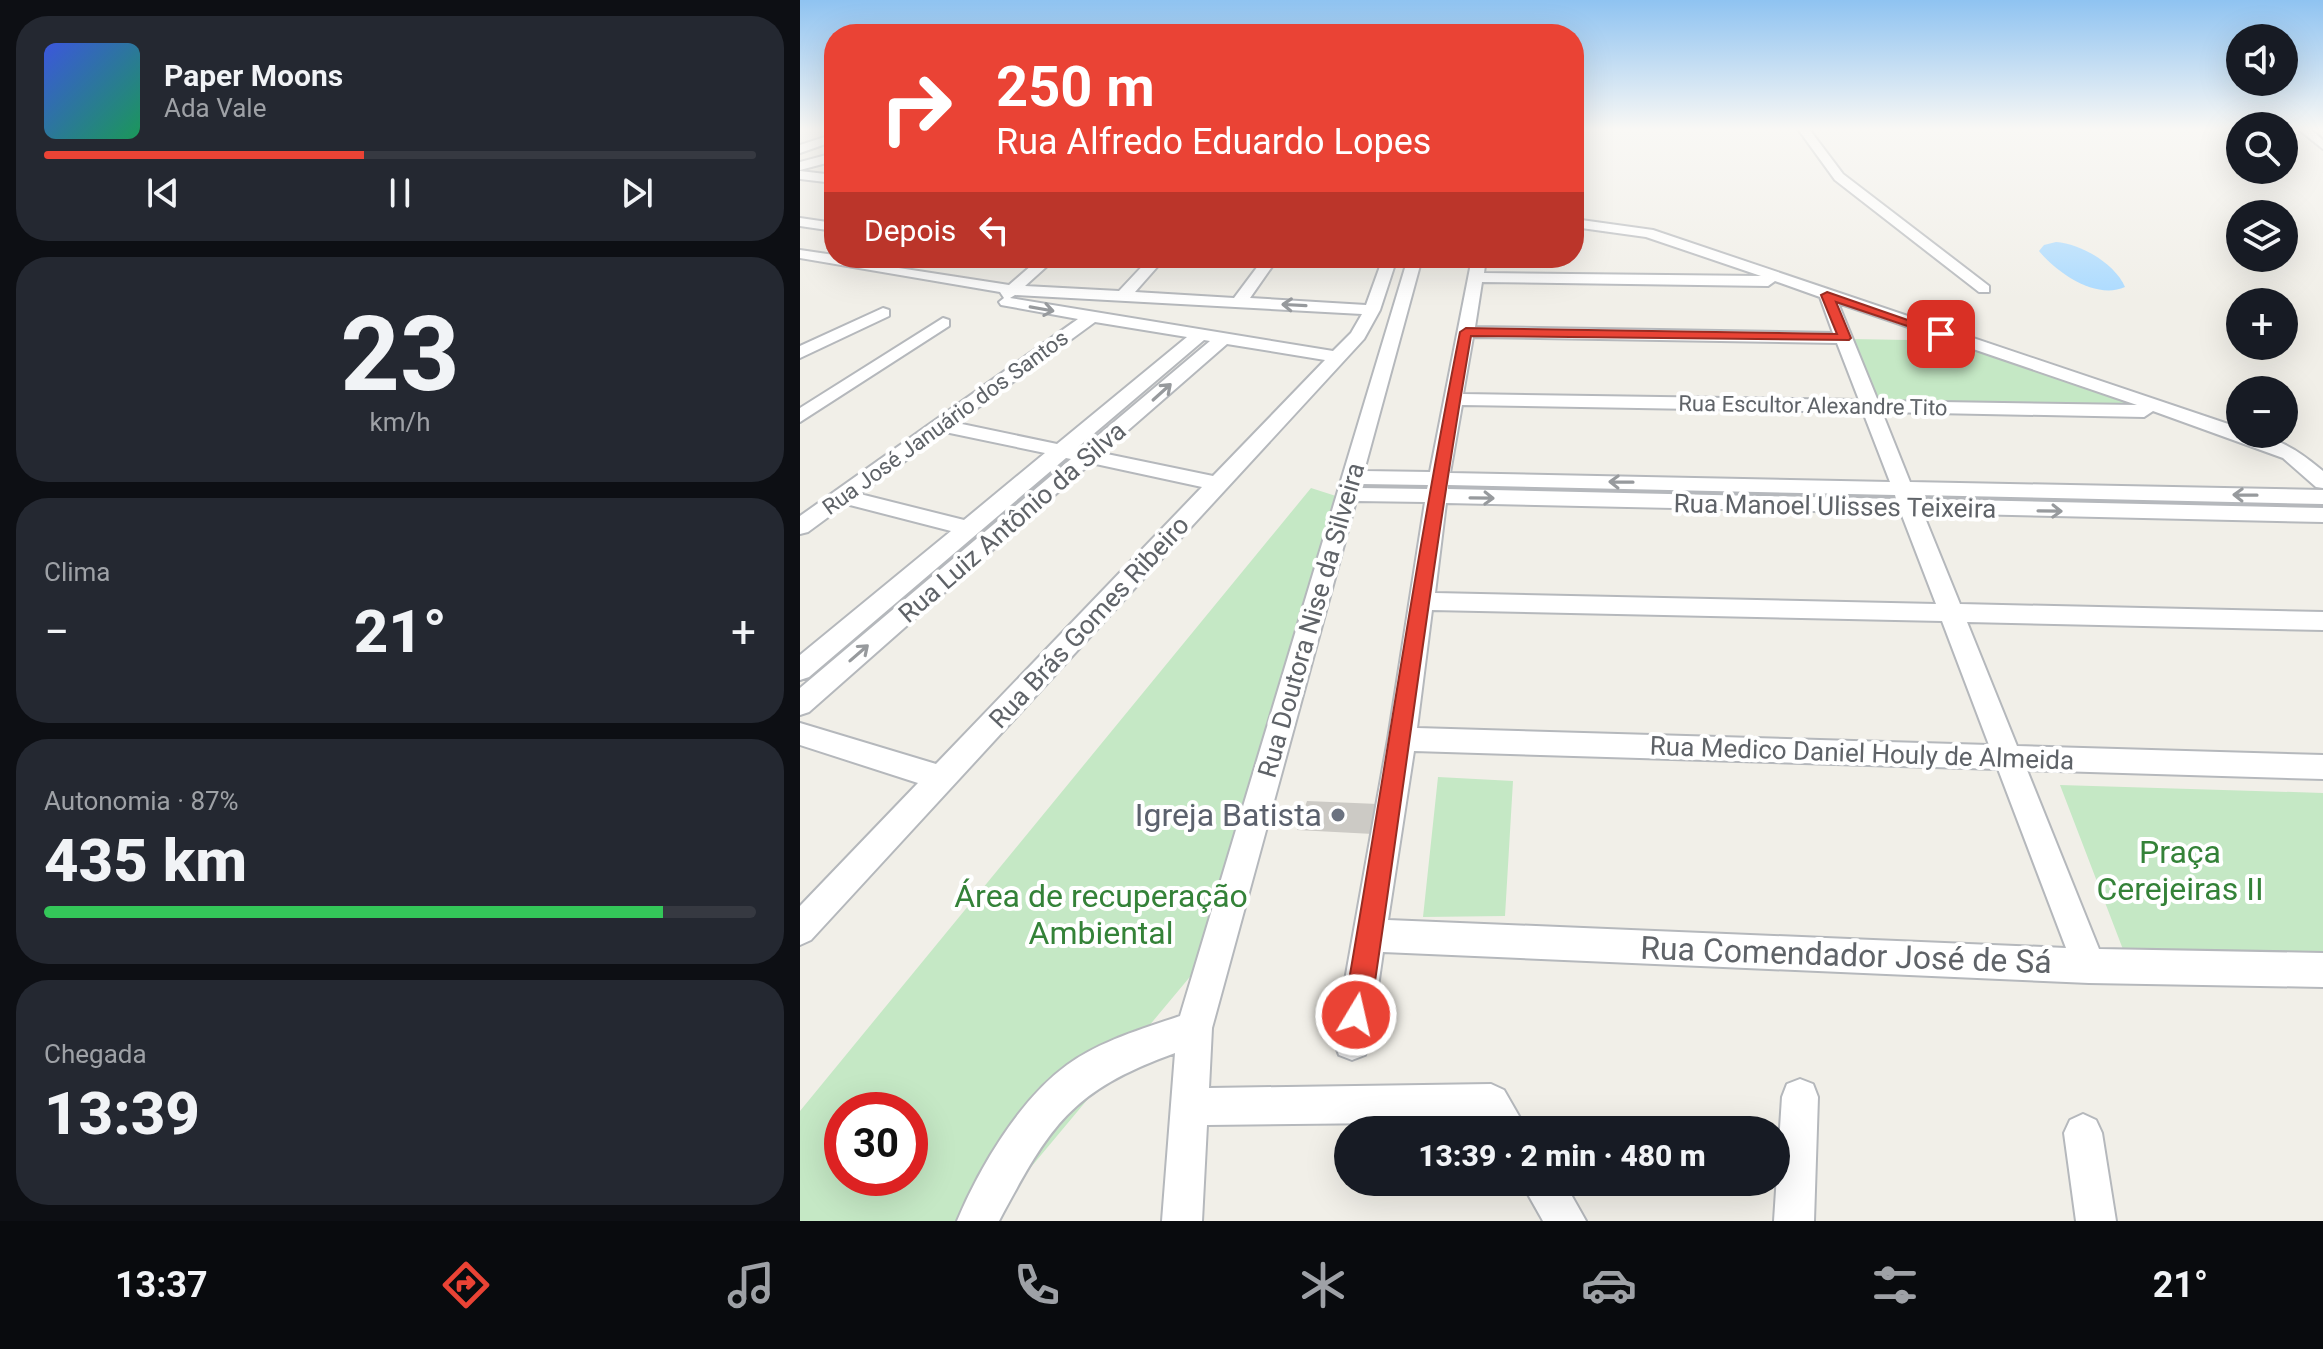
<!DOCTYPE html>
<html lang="pt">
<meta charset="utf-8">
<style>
:root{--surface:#171b24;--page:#242831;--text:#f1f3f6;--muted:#9ea1a6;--line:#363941;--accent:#ea4335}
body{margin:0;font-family:Roboto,sans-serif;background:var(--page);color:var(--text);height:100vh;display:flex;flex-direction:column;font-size:30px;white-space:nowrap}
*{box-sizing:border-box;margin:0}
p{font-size:26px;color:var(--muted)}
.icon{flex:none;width:44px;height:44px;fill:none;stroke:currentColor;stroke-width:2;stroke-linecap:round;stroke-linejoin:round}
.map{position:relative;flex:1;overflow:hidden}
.details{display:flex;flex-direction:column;gap:16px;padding:16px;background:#0d0f14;width:800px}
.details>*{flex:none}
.hud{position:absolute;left:24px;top:24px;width:760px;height:244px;border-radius:32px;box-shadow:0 8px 32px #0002;background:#ea4335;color:#fff;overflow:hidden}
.fabs{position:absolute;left:1426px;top:24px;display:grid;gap:16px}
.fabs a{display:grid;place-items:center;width:72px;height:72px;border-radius:50%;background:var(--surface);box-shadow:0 8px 32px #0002;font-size:40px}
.speed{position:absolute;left:24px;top:1092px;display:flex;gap:16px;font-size:40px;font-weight:700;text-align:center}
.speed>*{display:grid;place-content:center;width:104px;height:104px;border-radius:50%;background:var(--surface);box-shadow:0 8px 32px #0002;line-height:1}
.speed .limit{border:12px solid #d22;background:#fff;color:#111}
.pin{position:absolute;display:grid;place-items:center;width:68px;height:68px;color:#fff;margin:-34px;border-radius:16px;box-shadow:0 4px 12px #0006}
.me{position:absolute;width:88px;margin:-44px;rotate:9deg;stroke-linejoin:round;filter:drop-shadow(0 0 6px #0008)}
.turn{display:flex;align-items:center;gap:28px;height:168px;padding:0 40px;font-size:36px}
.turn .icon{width:104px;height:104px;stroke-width:2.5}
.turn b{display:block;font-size:56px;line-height:68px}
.then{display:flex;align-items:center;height:76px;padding:0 40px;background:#0003;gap:16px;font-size:30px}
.big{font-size:60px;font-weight:800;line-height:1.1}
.details .widget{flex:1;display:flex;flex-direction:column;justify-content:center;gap:12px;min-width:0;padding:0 28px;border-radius:32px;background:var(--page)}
.details .dial{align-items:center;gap:0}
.dial b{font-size:104px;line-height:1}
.song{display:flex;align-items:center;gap:24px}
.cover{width:96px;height:96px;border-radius:12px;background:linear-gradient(135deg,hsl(230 70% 55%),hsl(150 70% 35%))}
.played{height:8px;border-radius:4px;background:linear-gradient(90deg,var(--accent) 45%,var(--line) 45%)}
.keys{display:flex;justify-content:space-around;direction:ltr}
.heat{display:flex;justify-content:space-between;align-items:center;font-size:44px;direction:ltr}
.charge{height:12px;border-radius:6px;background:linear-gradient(90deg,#34c759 87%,var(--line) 0)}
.trip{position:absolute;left:534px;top:1116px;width:456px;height:80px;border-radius:40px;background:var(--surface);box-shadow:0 8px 32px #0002;font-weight:800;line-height:80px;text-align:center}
.dock{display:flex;height:128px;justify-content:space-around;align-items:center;background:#090b0e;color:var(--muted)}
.dock .icon{width:56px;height:56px}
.dock .current{color:var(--accent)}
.dock b{font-size:36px;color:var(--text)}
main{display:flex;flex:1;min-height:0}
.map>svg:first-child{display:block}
.green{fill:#c5e8c5;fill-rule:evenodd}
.water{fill:#aadaff}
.building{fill:#cccac5}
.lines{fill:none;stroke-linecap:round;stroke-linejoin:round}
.street-casing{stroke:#b5b8bc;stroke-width:4}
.street{fill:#fff;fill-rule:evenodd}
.oneway{stroke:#979a9d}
.route{fill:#ea4335;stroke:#982c22;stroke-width:2}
.worship-dot{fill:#6b7280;stroke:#fff;stroke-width:3}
.labels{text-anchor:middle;stroke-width:8;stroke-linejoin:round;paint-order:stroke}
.far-street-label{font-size:22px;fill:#5f6368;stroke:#fff}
.street-label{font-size:26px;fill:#5f6368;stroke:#fff}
.near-worship-label{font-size:32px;fill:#5b616d;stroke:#fff;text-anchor:end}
.near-park-label{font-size:32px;fill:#348238;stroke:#fff}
.near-street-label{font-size:32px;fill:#5f6368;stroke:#fff}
</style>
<main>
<section class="details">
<div class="widget">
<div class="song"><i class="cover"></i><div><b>Paper Moons</b><p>Ada Vale</p></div></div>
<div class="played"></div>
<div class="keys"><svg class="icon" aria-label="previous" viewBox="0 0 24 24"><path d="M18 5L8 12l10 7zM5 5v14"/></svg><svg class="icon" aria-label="pause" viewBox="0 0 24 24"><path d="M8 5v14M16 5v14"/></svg><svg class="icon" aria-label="next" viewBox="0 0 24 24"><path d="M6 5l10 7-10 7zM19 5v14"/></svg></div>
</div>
<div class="widget dial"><b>23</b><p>km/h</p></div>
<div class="widget"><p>Clima</p>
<div class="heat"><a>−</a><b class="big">21°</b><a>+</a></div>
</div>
<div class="widget"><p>Autonomia · 87%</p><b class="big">435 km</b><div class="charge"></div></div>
<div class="widget"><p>Chegada</p><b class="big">13:39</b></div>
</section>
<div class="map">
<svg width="1523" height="1221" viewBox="0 0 1523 1221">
<rect width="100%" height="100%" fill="#f1efe8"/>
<!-- green -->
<path class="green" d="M1051,339L1167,341L1368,409L1077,403Z
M511,488L539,497L399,966L186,1221H0V1111ZM42,1110H110V1178H42Z
M638,777L713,781L705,916L623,917Z
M1260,785L1523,793V954L1324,952Z"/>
<!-- water -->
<path class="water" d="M1256,242C1282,244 1315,264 1325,287C1296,300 1257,273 1239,251L1244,245Z"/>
<!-- building -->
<path class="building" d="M507,801L578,804L571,826L573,834L497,830Z"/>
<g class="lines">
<!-- street casing -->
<g class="street-casing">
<path id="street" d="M998,129H1009L1043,174L1189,286V292H1179L1035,180Z
M1498,129H1510L1523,140V149Z
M34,134V141L0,153V145Z
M34,153V161L0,170V162Z
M0,171L34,175V183L0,179Z
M0,218L34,223V231L0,226Z
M774,219L853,230L1440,428V434C1474,434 1498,450 1523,471V488L1516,487L1483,458L1353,411L1344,417L1082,412L1110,482L1523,490V504L1116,495L1117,499L1523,508V522L1123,513L1160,604L1523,612V630L1167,622L1217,746L1523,755V779L1227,770L1299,949L1523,953V987L1289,983L583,952L570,1042L565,1055L552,1060L539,1055L534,1042L588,739L625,502L556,501L412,1028L409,1088L691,1084L704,1090L727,1130H686L681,1122L407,1125L402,1221H362L375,1053C270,1091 250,1126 199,1221H157C179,1168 220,1099 267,1065C300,1041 342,1029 380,1016L608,258H622L564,471L630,472L672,258H686L684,273L961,276L846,237L774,227ZM975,281L1020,297L1033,333L675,327L682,282L968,286ZM1038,303L1337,405L1078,401ZM673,337L1037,343L1059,400L663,394ZM662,405L1063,412L1090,482L650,473ZM561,484L628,485L627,489L559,488ZM648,485L1095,495L1096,499L648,489ZM646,503L1101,513L1136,604L635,593ZM632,610L1142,621L1189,745L617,728ZM614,751L1198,769L1266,948L588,920Z
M0,250L34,255V258L209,285L240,258H256L225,286L319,291L350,258H365L335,292L434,298L464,258H478L450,298L566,305L583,258H597L580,310L564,339L11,940L0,945V906L118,783L0,745V723L136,764L402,487L291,463L9,712L0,715V688L271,459L266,458L9,677L0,680V655L151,531L46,504L8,532L0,534V516L278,319L201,305L199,302L204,298L200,292L0,258ZM215,295L562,314L551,333L533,351L210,298ZM295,322L387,337L257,444L157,423ZM404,340L410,341L282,449L277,448ZM427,344L525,360L413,476L302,453ZM145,432L245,453L164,520L60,494Z
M83,308L89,310V316L0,358V346Z
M143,318L149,320V326L0,422V408Z
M1000,1079L1013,1084L1018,1097L1014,1221H974L982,1097L987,1084Z
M1283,1114L1296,1120L1302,1133L1316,1221H1276L1264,1133L1270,1120Z
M721,1182H764L786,1221H743Z"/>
</g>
<!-- street -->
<use href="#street" class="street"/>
</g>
<!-- one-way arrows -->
<defs><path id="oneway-shaft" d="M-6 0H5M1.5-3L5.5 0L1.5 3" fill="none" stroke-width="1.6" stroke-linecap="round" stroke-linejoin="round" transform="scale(2)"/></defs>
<g class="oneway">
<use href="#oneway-shaft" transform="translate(494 305) rotate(-177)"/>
<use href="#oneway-shaft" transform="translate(242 309) rotate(10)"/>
<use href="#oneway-shaft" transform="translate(362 392) rotate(-42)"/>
<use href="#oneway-shaft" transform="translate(821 482) rotate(-179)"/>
<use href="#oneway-shaft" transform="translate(1445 495) rotate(-179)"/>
<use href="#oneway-shaft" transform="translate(682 498) rotate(1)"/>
<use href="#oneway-shaft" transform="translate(1250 511) rotate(1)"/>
<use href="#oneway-shaft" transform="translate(59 653) rotate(-41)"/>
</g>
<!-- sky -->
<linearGradient id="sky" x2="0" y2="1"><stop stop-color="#8fc3f1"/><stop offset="0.43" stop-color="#f9f8f5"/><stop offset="1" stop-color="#f9f8f5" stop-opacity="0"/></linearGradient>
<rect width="1523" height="300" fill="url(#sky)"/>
<!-- route -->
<path class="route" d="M1027,292L1148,334L1137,336L1036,302L1051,338L1049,340L671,336C632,561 604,789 570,1015L566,1024L556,1028L547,1024L543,1015C583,787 615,559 660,332L666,328L1037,334L1021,295Z"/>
<!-- markers -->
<circle class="worship-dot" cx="538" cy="815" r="8"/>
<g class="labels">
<!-- far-street labels -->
<g class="far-street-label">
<text transform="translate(1013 405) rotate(1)" y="8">Rua Escultor Alexandre Tito</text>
<text transform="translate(145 422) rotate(-36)" y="8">Rua José Januário dos Santos</text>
</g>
<!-- street labels -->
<g class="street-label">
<text transform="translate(1035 506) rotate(1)" y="9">Rua Manoel Ulisses Teixeira</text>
<text transform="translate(212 522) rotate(-41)" y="9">Rua Luiz Antônio da Silva</text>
<text transform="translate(511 620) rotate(-74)" y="9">Rua Doutora Nise da Silveira</text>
<text transform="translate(289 622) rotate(-47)" y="9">Rua Brás Gomes Ribeiro</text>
<text transform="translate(1062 753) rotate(2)" y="9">Rua Medico Daniel Houly de Almeida</text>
</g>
<!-- near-worship labels -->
<g class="near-worship-label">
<text x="522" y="826">Igreja Batista</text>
</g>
<!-- near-park labels -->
<g class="near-park-label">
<text x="1380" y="863">Praça<tspan x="1380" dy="37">Cerejeiras II</tspan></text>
<text x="301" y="907">Área de recuperação<tspan x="301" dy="37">Ambiental</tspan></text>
</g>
<!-- near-street labels -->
<g class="near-street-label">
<text transform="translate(1046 955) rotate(2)" y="11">Rua Comendador José de Sá</text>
</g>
</g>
</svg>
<div class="fabs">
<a><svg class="icon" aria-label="sound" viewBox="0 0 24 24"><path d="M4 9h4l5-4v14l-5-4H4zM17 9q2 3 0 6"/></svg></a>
<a><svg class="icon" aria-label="search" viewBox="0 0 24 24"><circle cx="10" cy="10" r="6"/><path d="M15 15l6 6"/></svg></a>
<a><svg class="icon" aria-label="layers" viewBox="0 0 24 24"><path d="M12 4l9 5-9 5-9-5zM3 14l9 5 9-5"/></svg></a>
<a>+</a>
<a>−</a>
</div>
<div class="speed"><div class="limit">30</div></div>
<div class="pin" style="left:1141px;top:334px;background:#d93025"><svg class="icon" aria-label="arrive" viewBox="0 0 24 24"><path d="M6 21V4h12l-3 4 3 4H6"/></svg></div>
<svg class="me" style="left:556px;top:1015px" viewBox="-20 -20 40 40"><circle r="17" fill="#ea4335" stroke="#fff" stroke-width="3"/><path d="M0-11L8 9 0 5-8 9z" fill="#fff"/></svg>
<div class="trip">13:39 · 2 min · 480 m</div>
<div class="hud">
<div class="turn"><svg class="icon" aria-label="right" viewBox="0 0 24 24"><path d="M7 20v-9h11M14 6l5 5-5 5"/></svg><div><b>250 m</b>Rua Alfredo Eduardo Lopes</div></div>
<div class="then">Depois<svg class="icon" aria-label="left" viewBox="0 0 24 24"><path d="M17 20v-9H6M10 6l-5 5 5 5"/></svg></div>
</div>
</div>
</main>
<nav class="dock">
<b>13:37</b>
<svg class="icon current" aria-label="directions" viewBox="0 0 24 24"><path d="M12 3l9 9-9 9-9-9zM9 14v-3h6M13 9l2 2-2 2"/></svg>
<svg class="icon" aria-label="music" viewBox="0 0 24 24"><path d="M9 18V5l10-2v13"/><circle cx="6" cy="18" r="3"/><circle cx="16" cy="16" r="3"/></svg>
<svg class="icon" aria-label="phone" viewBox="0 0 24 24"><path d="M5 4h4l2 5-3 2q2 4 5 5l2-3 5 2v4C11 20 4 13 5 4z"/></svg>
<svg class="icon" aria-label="climate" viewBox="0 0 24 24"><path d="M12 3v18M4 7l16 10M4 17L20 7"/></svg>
<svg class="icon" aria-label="car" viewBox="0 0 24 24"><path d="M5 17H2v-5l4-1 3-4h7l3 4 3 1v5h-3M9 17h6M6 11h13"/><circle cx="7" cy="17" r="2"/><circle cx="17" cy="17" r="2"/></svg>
<svg class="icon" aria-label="filters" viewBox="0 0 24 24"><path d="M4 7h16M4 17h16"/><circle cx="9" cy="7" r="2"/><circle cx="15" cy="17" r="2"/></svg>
<b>21°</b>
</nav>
